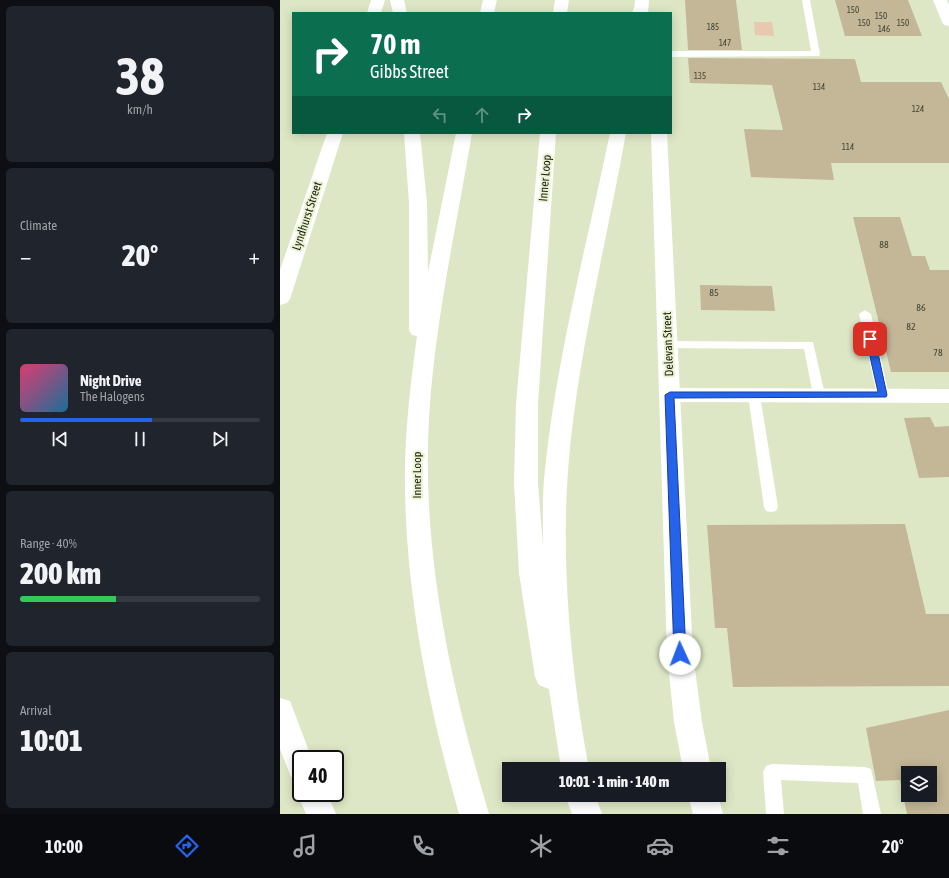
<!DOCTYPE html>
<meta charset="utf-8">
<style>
:root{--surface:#171b24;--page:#20242c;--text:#f1f3f6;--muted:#9ea1a6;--line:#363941;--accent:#2563eb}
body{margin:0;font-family:"Asap Condensed",sans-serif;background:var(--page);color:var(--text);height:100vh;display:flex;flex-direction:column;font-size:15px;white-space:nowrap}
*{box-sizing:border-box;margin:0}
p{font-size:13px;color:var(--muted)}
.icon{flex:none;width:22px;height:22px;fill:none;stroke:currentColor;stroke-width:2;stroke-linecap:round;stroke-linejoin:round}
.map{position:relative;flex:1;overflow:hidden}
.sheet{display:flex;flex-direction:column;gap:6px;padding:6px;background:#0d0f14;width:280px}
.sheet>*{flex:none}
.banner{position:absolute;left:12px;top:12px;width:380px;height:122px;border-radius:0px;box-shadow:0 2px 10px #0003;background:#0b6e4f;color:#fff;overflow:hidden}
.buttons{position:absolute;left:621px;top:766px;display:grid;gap:8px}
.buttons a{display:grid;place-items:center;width:36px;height:36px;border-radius:0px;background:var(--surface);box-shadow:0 2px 10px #0003;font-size:20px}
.speed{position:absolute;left:12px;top:750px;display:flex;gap:8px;font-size:20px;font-weight:700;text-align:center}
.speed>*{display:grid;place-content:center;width:52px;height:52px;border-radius:50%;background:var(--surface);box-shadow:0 2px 10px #0003;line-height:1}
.speed .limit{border:2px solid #111;border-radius:6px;background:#fff;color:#111}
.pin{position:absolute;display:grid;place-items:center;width:34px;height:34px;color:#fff;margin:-17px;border-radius:8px;box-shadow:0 2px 6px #0006}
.me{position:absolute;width:44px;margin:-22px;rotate:358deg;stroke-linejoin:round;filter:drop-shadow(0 0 3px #0008)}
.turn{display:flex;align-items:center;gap:14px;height:84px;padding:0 12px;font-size:18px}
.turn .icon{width:52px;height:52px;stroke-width:2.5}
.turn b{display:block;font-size:28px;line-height:34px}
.lanes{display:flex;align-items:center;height:38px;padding:0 12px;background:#0003;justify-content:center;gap:20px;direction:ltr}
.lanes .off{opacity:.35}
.big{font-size:30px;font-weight:800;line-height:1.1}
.sheet .card{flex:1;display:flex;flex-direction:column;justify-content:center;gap:6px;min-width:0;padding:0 14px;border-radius:6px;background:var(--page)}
.sheet .dial{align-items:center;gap:0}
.dial b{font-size:52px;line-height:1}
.song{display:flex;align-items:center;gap:12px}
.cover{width:48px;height:48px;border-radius:6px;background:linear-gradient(135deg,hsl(340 70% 55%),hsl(200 70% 35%))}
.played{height:4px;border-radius:2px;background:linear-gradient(90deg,var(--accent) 55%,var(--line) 55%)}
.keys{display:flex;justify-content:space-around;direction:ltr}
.heat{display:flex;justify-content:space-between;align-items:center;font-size:22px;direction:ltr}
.charge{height:6px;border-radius:3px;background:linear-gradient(90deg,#34c759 40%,var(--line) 0)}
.trip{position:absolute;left:222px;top:762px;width:224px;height:40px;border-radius:0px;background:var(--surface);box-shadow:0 2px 10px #0003;font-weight:800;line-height:40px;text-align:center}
.tab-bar{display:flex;height:64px;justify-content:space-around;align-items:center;background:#090b0e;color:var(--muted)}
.tab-bar .icon{width:28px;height:28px}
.tab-bar .current{color:var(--accent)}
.tab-bar b{font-size:18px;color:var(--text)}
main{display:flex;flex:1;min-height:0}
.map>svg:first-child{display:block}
.green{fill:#e8c9af}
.building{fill:#c3b797;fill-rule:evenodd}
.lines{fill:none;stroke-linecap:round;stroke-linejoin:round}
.service{fill:#fff;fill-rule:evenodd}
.minor{fill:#fff;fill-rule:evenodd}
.tertiary{fill:#fff;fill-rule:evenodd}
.motorway{fill:#fff;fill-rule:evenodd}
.route{fill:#2563eb;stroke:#184099}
.labels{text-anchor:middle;stroke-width:4;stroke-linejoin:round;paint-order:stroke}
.far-number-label{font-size:9px;fill:#464635}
.number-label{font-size:10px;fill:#464635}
.street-label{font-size:12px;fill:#1d2014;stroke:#ebf4d2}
</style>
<main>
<section class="sheet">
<div class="card dial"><b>38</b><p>km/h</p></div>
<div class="card"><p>Climate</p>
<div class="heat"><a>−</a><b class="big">20°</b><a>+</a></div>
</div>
<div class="card">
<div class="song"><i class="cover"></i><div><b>Night Drive</b><p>The Halogens</p></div></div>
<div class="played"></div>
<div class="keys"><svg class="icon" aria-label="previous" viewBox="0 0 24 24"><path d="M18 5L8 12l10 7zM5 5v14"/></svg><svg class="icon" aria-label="pause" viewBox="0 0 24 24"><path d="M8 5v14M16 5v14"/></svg><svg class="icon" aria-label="next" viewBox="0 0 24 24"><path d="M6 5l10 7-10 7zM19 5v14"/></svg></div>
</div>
<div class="card"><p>Range · 40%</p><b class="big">200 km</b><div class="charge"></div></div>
<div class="card"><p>Arrival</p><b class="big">10:01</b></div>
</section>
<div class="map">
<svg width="669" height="814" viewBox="0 0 669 814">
<rect width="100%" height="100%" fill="#dee7c5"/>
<!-- green -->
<path class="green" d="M474,22H492L494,36L475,35Z"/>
<!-- building -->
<path class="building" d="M405,0H456L462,50H408Z
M555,0H628L642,36H565Z
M408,58L575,59L581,82H661L669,99V163H551L554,180L471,177L464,129L503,130L492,85L410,83Z
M573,217H620L632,256H645L650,270H669V372H611Z
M420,285L492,286L495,311L421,310Z
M650,417L655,427L669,426V477L639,478L624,418Z
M625,524L646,614H669V686L453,687L447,628H435L427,525Z
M669,710V814H627L620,780L596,781L586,728ZM628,773H650V795H628Z"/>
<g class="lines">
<!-- service -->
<path class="service" d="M522,0H530L540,54L539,56L391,57V51H531Z
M585,310L591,314L609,395L608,398H598L597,395L579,314Z
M388,341L533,342L545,395L544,398H534L533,395L524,349L384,348L382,345L384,342Z
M474,391L479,392L480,395L498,507L496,511L491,512L486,511L484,507L468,395L469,392Z
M492,764L585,767L591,769L601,814H583L578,783L501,780L504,814H486L483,772L486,766Z"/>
<!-- minor -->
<path class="minor" d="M390,388L669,389V403L390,402L382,400L379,395L382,390Z"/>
<!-- tertiary -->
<path class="tertiary" d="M91,0H105L101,13H87Z
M355,0H369L368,13H354Z
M653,0H667L669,5V26L664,25L662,22Z
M47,133H63L10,299L7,303L0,305V270Z
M371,133H387L413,654L422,722L431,769H403L394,722L387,654Z
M0,698L10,701L32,759H21V781L11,777L0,749Z
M21,785V793H47L56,814H26L17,793Z
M408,795H438L443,814H413Z"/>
<!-- motorway -->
<path class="motorway" d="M110,0H124L127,13H113Z
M203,0H217L214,13H200Z
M275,0H289L287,13H273Z
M360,4L365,5L367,8L366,13H352L355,5Z
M124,133H140L147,203L148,272L176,133H192C175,235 151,338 148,442C145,569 173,693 209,814H179C149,708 127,600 125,490C124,438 130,387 137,336L132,335L129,330V203Z
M260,133H276L258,404V483L263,547C263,521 262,495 265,469C277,355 307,244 330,133H346C326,245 297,357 288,470C281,567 291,674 309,769H281L269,689L259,685L255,677L239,573L234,483L236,404Z
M285,795H315L322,814H292Z"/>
</g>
<!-- route -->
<path class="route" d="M587,337H593L595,339L607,395L606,397L394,398L406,654L404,657H396L394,654L385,395L390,392H598L586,339Z"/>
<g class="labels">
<!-- far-number labels -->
<g class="far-number-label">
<text x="573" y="13">150</text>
<text x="601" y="19">150</text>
<text x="584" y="26">150</text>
<text x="623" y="26">150</text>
<text x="433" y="30">185</text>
<text x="604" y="32">146</text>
<text x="445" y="46">147</text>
<text x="420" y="79">135</text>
<text x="539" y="90">134</text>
<text x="638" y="112">124</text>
<text x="568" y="150">114</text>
</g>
<!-- number labels -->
<g class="number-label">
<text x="604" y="248">88</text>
<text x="434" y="296">85</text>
<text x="641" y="311">86</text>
<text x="631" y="330">82</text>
<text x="658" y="356">78</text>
</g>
<!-- street labels -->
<g class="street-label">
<text transform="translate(265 178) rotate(-85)" y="4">Inner Loop</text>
<text transform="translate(27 216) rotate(-72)" y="4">Lyndhurst Street</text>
<text transform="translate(388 344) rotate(-92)" y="4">Delevan Street</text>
<text transform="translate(137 475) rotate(-90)" y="4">Inner Loop</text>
</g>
</g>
</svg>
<div class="buttons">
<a><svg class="icon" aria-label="layers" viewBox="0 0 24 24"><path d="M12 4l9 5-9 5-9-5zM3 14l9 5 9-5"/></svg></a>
</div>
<div class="speed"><div class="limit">40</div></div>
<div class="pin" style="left:590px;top:339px;background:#d93025"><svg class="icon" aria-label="arrive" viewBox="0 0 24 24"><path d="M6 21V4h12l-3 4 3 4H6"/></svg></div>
<svg class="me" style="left:400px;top:654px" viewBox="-20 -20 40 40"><circle r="19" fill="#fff"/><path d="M0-13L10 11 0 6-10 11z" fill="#2563eb"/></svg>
<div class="trip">10:01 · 1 min · 140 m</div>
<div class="banner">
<div class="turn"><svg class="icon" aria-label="right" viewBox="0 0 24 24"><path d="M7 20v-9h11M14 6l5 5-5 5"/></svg><div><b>70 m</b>Gibbs Street</div></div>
<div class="lanes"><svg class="icon off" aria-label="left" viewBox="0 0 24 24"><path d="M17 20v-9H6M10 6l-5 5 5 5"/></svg><svg class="icon off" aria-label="ahead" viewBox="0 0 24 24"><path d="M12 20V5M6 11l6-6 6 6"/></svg><svg class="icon" aria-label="right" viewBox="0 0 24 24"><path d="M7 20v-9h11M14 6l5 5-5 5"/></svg></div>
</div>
</div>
</main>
<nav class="tab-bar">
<b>10:00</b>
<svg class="icon current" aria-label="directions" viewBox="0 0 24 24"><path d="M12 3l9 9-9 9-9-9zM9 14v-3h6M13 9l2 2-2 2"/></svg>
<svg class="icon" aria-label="music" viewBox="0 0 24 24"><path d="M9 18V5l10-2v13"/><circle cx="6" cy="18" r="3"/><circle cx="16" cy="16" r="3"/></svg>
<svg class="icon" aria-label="phone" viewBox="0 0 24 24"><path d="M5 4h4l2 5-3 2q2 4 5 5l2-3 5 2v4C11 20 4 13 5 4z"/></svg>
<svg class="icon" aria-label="climate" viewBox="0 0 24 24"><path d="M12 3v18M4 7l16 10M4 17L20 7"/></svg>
<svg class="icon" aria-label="car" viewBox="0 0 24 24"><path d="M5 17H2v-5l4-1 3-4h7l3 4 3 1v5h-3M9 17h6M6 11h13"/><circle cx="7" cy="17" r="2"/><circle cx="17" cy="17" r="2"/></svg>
<svg class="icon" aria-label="filters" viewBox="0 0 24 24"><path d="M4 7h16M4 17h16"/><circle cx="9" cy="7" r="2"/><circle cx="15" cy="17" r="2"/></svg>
<b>20°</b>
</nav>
